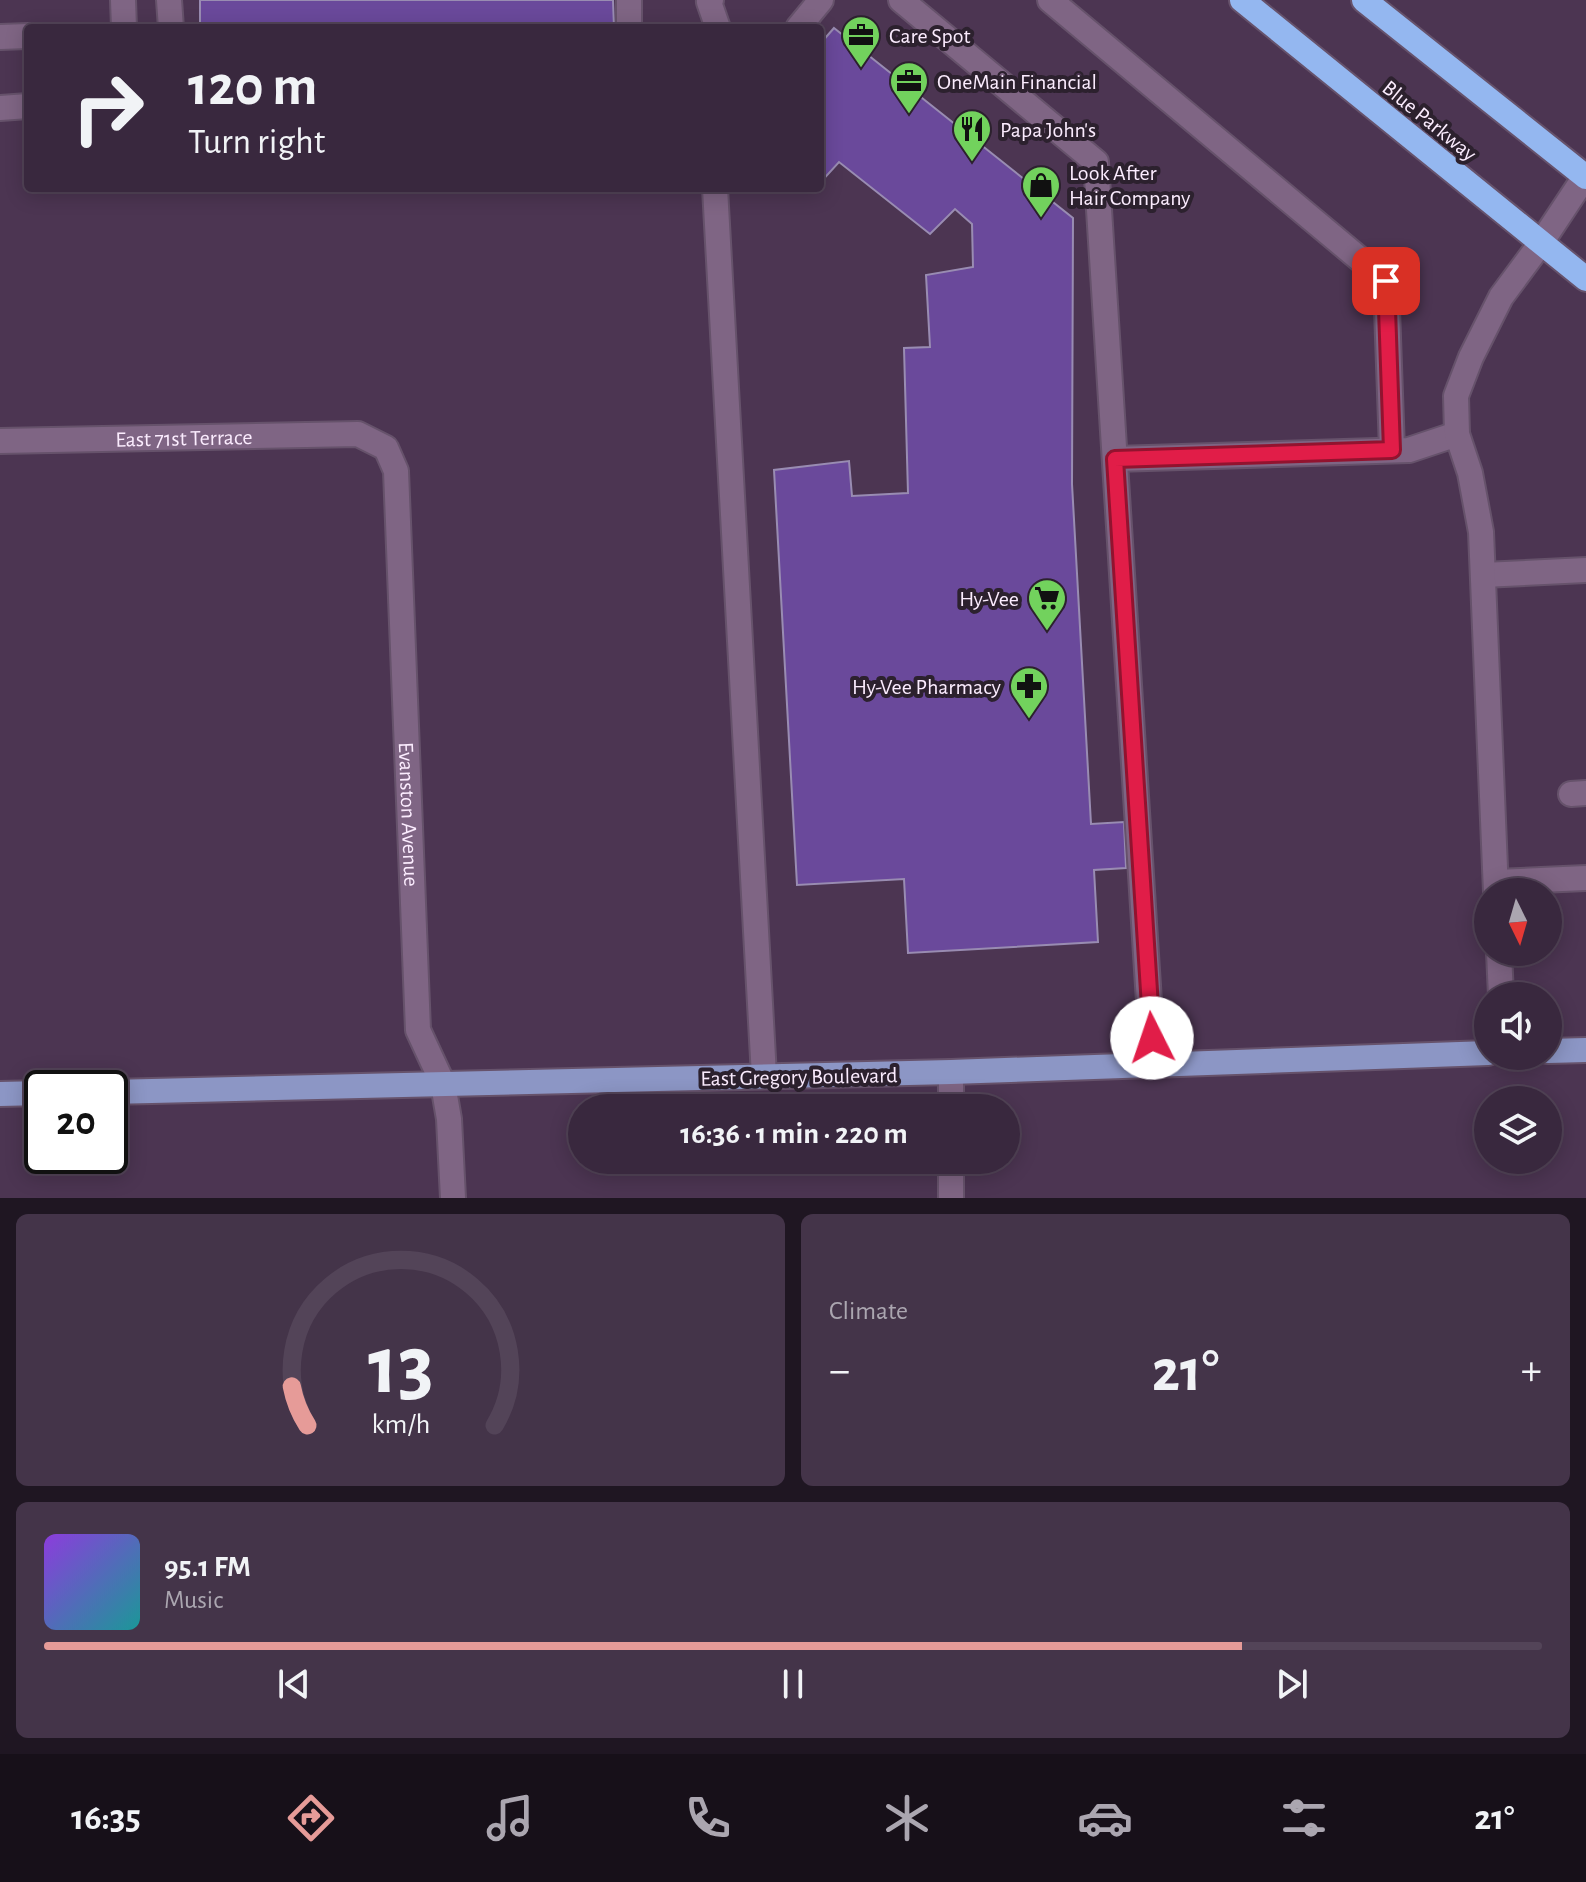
<!DOCTYPE html>
<meta charset="utf-8">
<style>
:root{--surface:#39283e;--page:#443449;--text:#f1f3f6;--muted:#aba6b0;--line:#534458;--accent:#e69b98}
body{margin:0;font-family:"Alegreya Sans",sans-serif;background:var(--page);color:var(--text);height:100vh;display:flex;flex-direction:column;font-size:30px;white-space:nowrap}
*{box-sizing:border-box;margin:0}
p{font-size:26px;color:var(--muted)}
.icon{flex:none;width:44px;height:44px;fill:none;stroke:currentColor;stroke-width:2;stroke-linecap:round;stroke-linejoin:round}
.map{position:relative;height:1198px;overflow:hidden}
.side{display:flex;flex-direction:column;gap:16px;padding:16px;background:#1f1622;flex:1}
.side>*{flex:none}
.guide{position:absolute;left:24px;top:24px;width:800px;height:168px;border-radius:8px;box-shadow:0 4px 20px #0003,0 0 0 2px var(--line);background:#39283e;color:var(--text);overflow:hidden}
.needle{width:52px;rotate:175deg}
.fabs{position:absolute;left:1474px;top:878px;display:grid;gap:16px}
.fabs a{display:grid;place-items:center;width:88px;height:88px;border-radius:50%;background:var(--surface);box-shadow:0 4px 20px #0003,0 0 0 2px var(--line);font-size:40px}
.speed{position:absolute;left:24px;top:1070px;display:flex;gap:16px;font-size:40px;font-weight:700;text-align:center}
.speed>*{display:grid;place-content:center;width:104px;height:104px;border-radius:50%;background:var(--surface);box-shadow:0 4px 20px #0003,0 0 0 2px var(--line);line-height:1}
.speed .limit{border:4px solid #111;border-radius:12px;background:#fff;color:#111}
.pin{position:absolute;display:grid;place-items:center;width:68px;height:68px;color:#fff;margin:-34px;border-radius:16px;box-shadow:0 4px 12px #0006}
.me{position:absolute;width:88px;margin:-44px;rotate:356deg;stroke-linejoin:round;filter:drop-shadow(0 0 6px #0008)}
.turn{display:flex;align-items:center;gap:28px;height:168px;padding:0 32px;font-size:36px}
.turn .icon{width:104px;height:104px;stroke-width:2.5}
.turn b{display:block;font-size:56px;line-height:68px}
.big{font-size:60px;font-weight:700;line-height:1.1}
.side .widget{flex:1;display:flex;flex-direction:column;justify-content:center;gap:12px;min-width:0;padding:0 28px;border-radius:12px;background:var(--page)}
.side .dial{align-items:center;gap:0}
.dial svg{height:208px;overflow:visible;fill:none;stroke:var(--line);stroke-width:7;stroke-linecap:round;text-anchor:middle}
.dial text{fill:var(--text);stroke:none}
.song{display:flex;align-items:center;gap:24px}
.cover{width:96px;height:96px;border-radius:12px;background:linear-gradient(135deg,hsl(270 70% 55%),hsl(180 70% 35%))}
.played{height:8px;border-radius:4px;background:linear-gradient(90deg,var(--accent) 80%,var(--line) 80%)}
.keys{display:flex;justify-content:space-around;direction:ltr}
.heat{display:flex;justify-content:space-between;align-items:center;font-size:44px;direction:ltr}
.side .tiles{flex:1;display:grid;gap:16px;grid-template-columns:1fr 1fr}
.widget:last-child{grid-column:span 2}
.trip{position:absolute;left:568px;top:1094px;width:452px;height:80px;border-radius:40px;background:var(--surface);box-shadow:0 4px 20px #0003,0 0 0 2px var(--line);font-weight:700;line-height:80px;text-align:center}
.dock{display:flex;height:128px;justify-content:space-around;align-items:center;background:#171019;color:var(--muted)}
.dock .icon{width:56px;height:56px}
.dock .active{color:var(--accent)}
.dock b{font-size:36px;color:var(--text)}
.map>svg:first-child{display:block}
.building{fill:#6a499b;stroke:#998cb2;stroke-width:2}
.lines{fill:none;stroke-linecap:round;stroke-linejoin:round}
.minor-casing{stroke:#66526b;stroke-width:28}
.major-casing{stroke:#66526b;stroke-width:28}
.highway-casing{stroke:#66526b;stroke-width:28}
.minor{stroke:#7f6584;stroke-width:24}
.major{stroke:#8c96c5;stroke-width:24}
.highway{stroke:#94b7f0;stroke-width:24}
.route-casing{stroke:#92132f;stroke-width:20}
.route{stroke:#e11d48;stroke-width:14}
.labels{text-anchor:middle;stroke-width:8;stroke-linejoin:round;paint-order:stroke}
.poi-label{font-size:22px;fill:#fbecfe;stroke:#2c212e;text-anchor:start}
.street-label{font-size:22px;fill:#fbecfe;stroke:#2c212e}
</style>
<div class="map">
<svg width="1586" height="1198" viewBox="0 0 1586 1198">
<rect width="100%" height="100%" fill="#4c3552"/>
<!-- building -->
<path class="building" d="M200,0H613L614,28H200Z
M834,28L1073,218L1072,484L1091,824L1124,822L1126,868L1094,870L1098,942L908,953L904,879L797,885L774,470L849,461L852,496L908,493L904,348L930,347L926,275L973,267L972,224L955,209L930,234L839,162L820,183V44Z"/>
<g class="lines">
<!-- minor casing -->
<g class="minor-casing">
<g id="minor">
<path d="M123,0L124,28"/>
<path d="M169,0L171,28"/>
<path d="M629,0V28"/>
<path d="M711,0L709,2L718,28"/>
<path d="M901,0L1096,162L1153,1065"/>
<path d="M1050,0L1386,281L1392,450"/>
<path d="M798,28L821,0"/>
<path d="M0,37L28,36"/>
<path d="M0,108L28,106"/>
<path d="M715,188L764,1076"/>
<path id="s1" d="M0,441L358,434L386,448L396,471L418,1030L443,1084L449,1119L453,1198"/>
<path d="M1115,459L1409,450L1457,434"/>
<path d="M1483,575L1586,570"/>
<path d="M1571,794L1586,793"/>
<path d="M1496,882L1586,878"/>
<path d="M1496,892L1481,532L1470,473L1457,434L1456,396L1471,357L1501,297L1541,243L1586,175"/>
<path d="M1499,952L1501,996"/>
<path d="M951,1072V1108"/>
<path d="M951,1160V1198"/>
</g>
</g>
<!-- major casing -->
<g class="major-casing">
<path id="major" d="M1548,1051L1586,1050
M110,1092L951,1072L1488,1053
M0,1094L42,1093"/>
</g>
<!-- highway casing -->
<g class="highway-casing">
<path id="highway" d="M1242,0L1586,279
M1364,0L1586,177"/>
</g>
<!-- minor -->
<use href="#minor" class="minor"/>
<!-- major -->
<use href="#major" class="major"/>
<!-- highway -->
<use href="#highway" class="highway"/>
</g>
<g class="lines">
<!-- route casing -->
<g class="route-casing">
<path id="route" d="M1152,1038L1115,459L1392,450L1386,281"/>
</g>
<!-- route -->
<use href="#route" class="route"/>
</g>
<!-- icons -->
<defs>
<g id="office-pin" transform="scale(2)"><path d="M0 17L-7.5 6A9.5 9.5 0 1 1 7.5 6Z" fill="#72d25d" stroke="#2c212e"/><path d="M-6-3h4V-5.5h4V-3h4V5H-6ZM-1-4.5V-3h2v-1.5ZM-6 0V1H6V0Z" fill="#111"/></g>
<g id="restaurant-pin" transform="scale(2)"><path d="M0 17L-7.5 6A9.5 9.5 0 1 1 7.5 6Z" fill="#72d25d" stroke="#2c212e"/><path d="M-5-6h1v4h1v-4h1v4h1v-4h1v5L-1.5 .5V6h-2V.5L-5-1ZM5-6V6H3V1.5H1.5Q1.5-4 5-6Z" fill="#111"/></g>
<g id="shop-pin" transform="scale(2)"><path d="M0 17L-7.5 6A9.5 9.5 0 1 1 7.5 6Z" fill="#72d25d" stroke="#2c212e"/><path d="M-5-2.5h2.3a2.7 3.5 0 0 1 5.4 0H5L5.5 6h-11ZM-1.5-2.5h3a1.5 2.3 0 0 0-3 0Z" fill="#111"/></g>
<g id="supermarket-pin" transform="scale(2)"><path d="M0 17L-7.5 6A9.5 9.5 0 1 1 7.5 6Z" fill="#72d25d" stroke="#2c212e"/><path d="M-6-5.5h2.5l.6 2H6L4.5 2H-2.5L-4.4-4H-6ZM-1.5 3.2a1.3 1.3 0 1 0 .1 0ZM3 3.2a1.3 1.3 0 1 0 .1 0Z" fill="#111"/></g>
<g id="pharmacy-pin" transform="scale(2)"><path d="M0 17L-7.5 6A9.5 9.5 0 1 1 7.5 6Z" fill="#72d25d" stroke="#2c212e"/><path d="M-2-6h4v4h4v4h-4v4h-4v-4h-4v-4h4Z" fill="#111"/></g>
</defs>
<g fill-rule="evenodd">
<use href="#office-pin" x="861" y="35"/>
<use href="#office-pin" x="909" y="81"/>
<use href="#restaurant-pin" x="972" y="129"/>
<use href="#shop-pin" x="1041" y="185"/>
<use href="#supermarket-pin" x="1047" y="598"/>
<use href="#pharmacy-pin" x="1029" y="686"/>
</g>
<g class="labels">
<!-- poi labels -->
<g class="poi-label">
<text x="889" y="43">Care Spot</text>
<text x="937" y="89">OneMain Financial</text>
<text x="1000" y="137">Papa John's</text>
<text x="1069" y="180">Look After<tspan x="1069" dy="25">Hair Company</tspan></text>
<text x="1019" y="606" text-anchor="end">Hy-Vee</text>
<text x="1001" y="694" text-anchor="end">Hy-Vee Pharmacy</text>
</g>
<!-- street labels -->
<g class="street-label">
<text transform="translate(1430 120) rotate(39)" y="8">Blue Parkway</text>
<text dy="8" stroke="none"><textPath href="#s1" startOffset="184">East 71st Terrace</textPath></text>
<text dy="8" stroke="none"><textPath href="#s1" startOffset="758">Evanston Avenue</textPath></text>
<text transform="translate(799 1076) rotate(-1)" y="8">East Gregory Boulevard</text>
</g>
</g>
</svg>
<div class="fabs">
<a><svg class="needle" viewBox="-14 -14 28 28"><path d="M0-13l5 13h-10z" fill="#e53935"/><path d="M0 13l5-13h-10z" fill="#aba6b0"/></svg></a>
<a><svg class="icon" aria-label="sound" viewBox="0 0 24 24"><path d="M4 9h4l5-4v14l-5-4H4zM17 9q2 3 0 6"/></svg></a>
<a><svg class="icon" aria-label="layers" viewBox="0 0 24 24"><path d="M12 4l9 5-9 5-9-5zM3 14l9 5 9-5"/></svg></a>
</div>
<div class="speed"><div class="limit">20</div></div>
<div class="pin" style="left:1386px;top:281px;background:#d93025"><svg class="icon" aria-label="arrive" viewBox="0 0 24 24"><path d="M6 21V4h12l-3 4 3 4H6"/></svg></div>
<svg class="me" style="left:1152px;top:1038px" viewBox="-20 -20 40 40"><circle r="19" fill="#fff"/><path d="M0-13L10 11 0 6-10 11z" fill="#e11d48"/></svg>
<div class="trip">16:36 · 1 min · 220 m</div>
<div class="guide">
<div class="turn"><svg class="icon" aria-label="right" viewBox="0 0 24 24"><path d="M7 20v-9h11M14 6l5 5-5 5"/></svg><div><b>120 m</b>Turn right</div></div>
</div>
</div>
<section class="side">
<div class="tiles">
<div class="widget dial"><svg viewBox="0 0 100 80">
<path d="M14 69A42 42 0 1 1 86 69"/>
<path d="M14 69A42 42 0 0 1 8 54" stroke="#e69b98"/>
<text x="50" y="56" font-size="32" font-weight="700">13</text>
<text x="50" y="72" font-size="11">km/h</text>
</svg></div>
<div class="widget"><p>Climate</p>
<div class="heat"><a>−</a><b class="big">21°</b><a>+</a></div>
</div>
<div class="widget">
<div class="song"><i class="cover"></i><div><b>95.1 FM</b><p>Music</p></div></div>
<div class="played"></div>
<div class="keys"><svg class="icon" aria-label="previous" viewBox="0 0 24 24"><path d="M18 5L8 12l10 7zM5 5v14"/></svg><svg class="icon" aria-label="pause" viewBox="0 0 24 24"><path d="M8 5v14M16 5v14"/></svg><svg class="icon" aria-label="next" viewBox="0 0 24 24"><path d="M6 5l10 7-10 7zM19 5v14"/></svg></div>
</div>
</div>
</section>
<nav class="dock">
<b>16:35</b>
<svg class="icon active" aria-label="directions" viewBox="0 0 24 24"><path d="M12 3l9 9-9 9-9-9zM9 14v-3h6M13 9l2 2-2 2"/></svg>
<svg class="icon" aria-label="music" viewBox="0 0 24 24"><path d="M9 18V5l10-2v13"/><circle cx="6" cy="18" r="3"/><circle cx="16" cy="16" r="3"/></svg>
<svg class="icon" aria-label="phone" viewBox="0 0 24 24"><path d="M5 4h4l2 5-3 2q2 4 5 5l2-3 5 2v4C11 20 4 13 5 4z"/></svg>
<svg class="icon" aria-label="climate" viewBox="0 0 24 24"><path d="M12 3v18M4 7l16 10M4 17L20 7"/></svg>
<svg class="icon" aria-label="car" viewBox="0 0 24 24"><path d="M5 17H2v-5l4-1 3-4h7l3 4 3 1v5h-3M9 17h6M6 11h13"/><circle cx="7" cy="17" r="2"/><circle cx="17" cy="17" r="2"/></svg>
<svg class="icon" aria-label="filters" viewBox="0 0 24 24"><path d="M4 7h16M4 17h16"/><circle cx="9" cy="7" r="2"/><circle cx="15" cy="17" r="2"/></svg>
<b>21°</b>
</nav>
